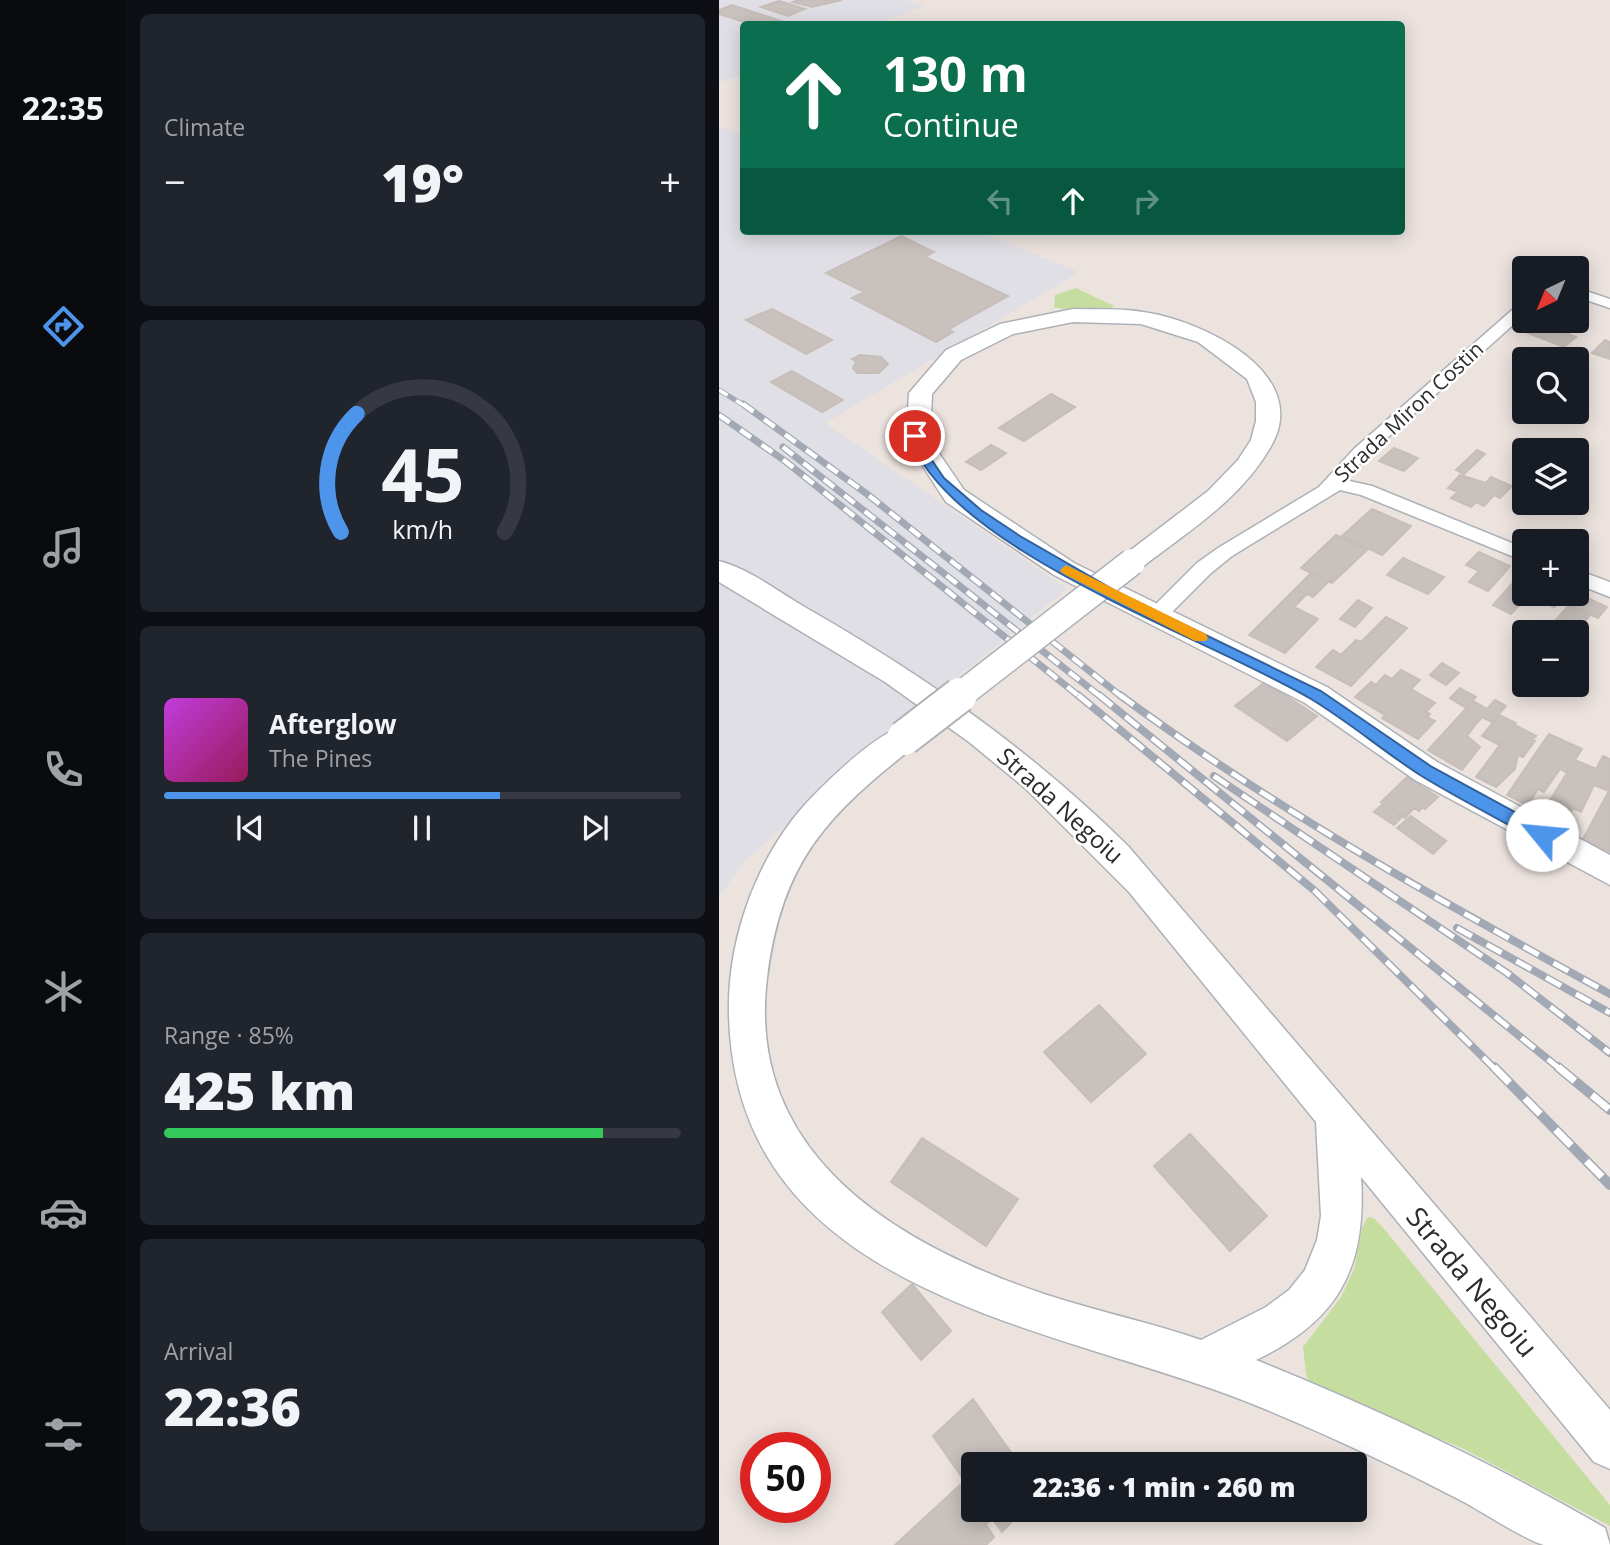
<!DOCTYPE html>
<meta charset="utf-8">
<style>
:root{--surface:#171b24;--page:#20242c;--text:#f1f3f6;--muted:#9ea1a6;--line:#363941;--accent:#4d94eb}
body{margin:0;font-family:"Open Sans",sans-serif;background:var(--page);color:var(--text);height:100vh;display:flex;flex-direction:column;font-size:26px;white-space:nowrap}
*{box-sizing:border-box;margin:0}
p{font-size:23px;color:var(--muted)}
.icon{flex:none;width:38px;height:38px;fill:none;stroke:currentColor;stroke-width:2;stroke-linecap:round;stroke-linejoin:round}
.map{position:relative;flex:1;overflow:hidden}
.panel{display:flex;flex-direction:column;gap:14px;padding:14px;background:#0d0f14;width:593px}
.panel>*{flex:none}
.top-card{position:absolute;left:21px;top:21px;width:665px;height:214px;border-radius:7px;box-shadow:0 4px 18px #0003;background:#0b6e4f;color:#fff;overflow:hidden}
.needle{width:46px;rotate:223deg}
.buttons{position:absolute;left:793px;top:256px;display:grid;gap:14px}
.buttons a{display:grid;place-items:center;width:77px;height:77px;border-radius:7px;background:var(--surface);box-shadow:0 4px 18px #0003;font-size:35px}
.speed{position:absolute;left:21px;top:1432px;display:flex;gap:14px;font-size:35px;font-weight:700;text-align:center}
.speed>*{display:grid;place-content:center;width:91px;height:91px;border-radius:50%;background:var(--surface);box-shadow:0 4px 18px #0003;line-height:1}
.speed .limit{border:10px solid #d22;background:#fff;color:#111}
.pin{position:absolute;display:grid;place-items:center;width:60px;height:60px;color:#fff;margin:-30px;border:4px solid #fff;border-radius:50%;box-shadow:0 2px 7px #0007}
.me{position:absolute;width:77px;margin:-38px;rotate:298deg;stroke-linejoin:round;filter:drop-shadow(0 0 5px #0008)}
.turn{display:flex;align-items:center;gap:24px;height:147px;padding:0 28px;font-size:32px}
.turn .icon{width:91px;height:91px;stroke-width:2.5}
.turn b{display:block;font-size:49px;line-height:60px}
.lanes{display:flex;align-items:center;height:66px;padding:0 28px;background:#0003;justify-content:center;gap:35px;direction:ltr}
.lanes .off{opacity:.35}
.big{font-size:52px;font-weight:800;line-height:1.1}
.panel .widget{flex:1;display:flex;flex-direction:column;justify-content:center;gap:10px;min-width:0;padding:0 24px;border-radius:10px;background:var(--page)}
.panel .dial{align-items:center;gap:0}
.dial svg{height:182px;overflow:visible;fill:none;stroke:var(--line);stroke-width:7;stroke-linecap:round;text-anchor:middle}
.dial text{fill:var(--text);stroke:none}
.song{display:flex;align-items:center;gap:21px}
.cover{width:84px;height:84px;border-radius:10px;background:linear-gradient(135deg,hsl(290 70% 55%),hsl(330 70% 35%))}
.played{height:7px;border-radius:4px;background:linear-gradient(90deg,var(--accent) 65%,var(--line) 65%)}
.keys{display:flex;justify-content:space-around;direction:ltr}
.heat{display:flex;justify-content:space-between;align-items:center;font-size:38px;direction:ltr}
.charge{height:10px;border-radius:5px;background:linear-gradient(90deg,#34c759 85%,var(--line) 0)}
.trip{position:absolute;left:242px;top:1452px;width:406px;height:70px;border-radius:7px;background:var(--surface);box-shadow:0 4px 18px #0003;font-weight:800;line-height:70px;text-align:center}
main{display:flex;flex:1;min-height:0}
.dock{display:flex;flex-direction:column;width:126px;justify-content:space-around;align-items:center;background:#090b0e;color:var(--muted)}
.dock .icon{width:49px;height:49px}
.dock .current{color:var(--accent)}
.dock b{font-size:32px;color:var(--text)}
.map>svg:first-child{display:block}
.industrial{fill:#dfdfe5}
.green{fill:#c5dea0}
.building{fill:#c8c1bd;stroke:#c8beb9;stroke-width:2}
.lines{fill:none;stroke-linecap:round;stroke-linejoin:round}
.minor-casing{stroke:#acb1b7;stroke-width:3}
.secondary-casing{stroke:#acb1b7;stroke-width:3}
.minor{fill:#fff;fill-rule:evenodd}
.secondary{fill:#fff;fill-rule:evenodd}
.rail-far3-casing{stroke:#a2a9b4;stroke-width:5}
.rail-far2-casing{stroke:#a2a9b4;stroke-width:7}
.rail-far1-casing{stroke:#a2a9b4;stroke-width:8}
.rail-casing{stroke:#a2a9b4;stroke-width:10}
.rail-far3{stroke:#fff;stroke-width:3.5;stroke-dasharray:10;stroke-linecap:butt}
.rail-far2{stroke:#fff;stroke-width:4.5;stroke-dasharray:13;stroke-linecap:butt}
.rail-far1{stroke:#fff;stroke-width:5;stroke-dasharray:17;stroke-linecap:butt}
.rail{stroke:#fff;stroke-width:7;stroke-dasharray:22;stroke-linecap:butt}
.secondary-bridge-far1-casing{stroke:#acb1b7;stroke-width:29;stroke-linecap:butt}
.secondary-bridge-casing{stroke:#acb1b7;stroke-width:38;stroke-linecap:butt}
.secondary-bridge-far1{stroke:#fff;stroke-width:26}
.secondary-bridge{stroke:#fff;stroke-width:34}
.route{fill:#4d94eb;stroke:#326099;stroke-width:2}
.slow{fill:#f59e0b}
.labels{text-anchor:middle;stroke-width:5;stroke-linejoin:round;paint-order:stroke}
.far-street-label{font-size:21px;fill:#2c2c2c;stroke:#fff}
.street-label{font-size:24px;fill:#2c2c2c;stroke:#fff}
.near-street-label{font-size:28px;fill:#2c2c2c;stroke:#fff}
</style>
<main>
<nav class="dock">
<b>22:35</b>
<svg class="icon current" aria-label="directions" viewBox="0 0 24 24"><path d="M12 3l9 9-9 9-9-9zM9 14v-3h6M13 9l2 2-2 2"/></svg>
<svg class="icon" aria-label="music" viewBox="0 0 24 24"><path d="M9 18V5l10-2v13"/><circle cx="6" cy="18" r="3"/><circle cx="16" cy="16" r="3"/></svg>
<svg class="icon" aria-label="phone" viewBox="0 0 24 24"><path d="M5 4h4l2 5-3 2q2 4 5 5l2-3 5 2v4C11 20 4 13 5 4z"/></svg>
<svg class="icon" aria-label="climate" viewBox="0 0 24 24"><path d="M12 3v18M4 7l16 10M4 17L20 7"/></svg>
<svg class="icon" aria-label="car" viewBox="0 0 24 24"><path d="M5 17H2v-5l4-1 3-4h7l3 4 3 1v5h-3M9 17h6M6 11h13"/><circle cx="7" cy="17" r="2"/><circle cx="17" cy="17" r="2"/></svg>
<svg class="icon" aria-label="filters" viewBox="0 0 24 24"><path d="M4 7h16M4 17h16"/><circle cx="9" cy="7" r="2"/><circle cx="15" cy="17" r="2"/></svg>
</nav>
<section class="panel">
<div class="widget"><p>Climate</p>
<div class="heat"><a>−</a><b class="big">19°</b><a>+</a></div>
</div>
<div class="widget dial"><svg viewBox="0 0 100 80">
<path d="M14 69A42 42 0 1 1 86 69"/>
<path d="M14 69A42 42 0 0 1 21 17" stroke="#4d94eb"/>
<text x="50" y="56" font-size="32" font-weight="700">45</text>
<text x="50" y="72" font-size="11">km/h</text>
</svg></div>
<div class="widget">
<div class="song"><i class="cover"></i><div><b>Afterglow</b><p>The Pines</p></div></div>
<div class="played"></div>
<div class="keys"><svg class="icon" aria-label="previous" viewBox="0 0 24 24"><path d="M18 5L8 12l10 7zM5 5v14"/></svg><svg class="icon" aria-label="pause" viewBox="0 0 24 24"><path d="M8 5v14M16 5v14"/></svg><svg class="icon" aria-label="next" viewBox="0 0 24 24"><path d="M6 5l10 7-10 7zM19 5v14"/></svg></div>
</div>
<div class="widget"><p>Range · 85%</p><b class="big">425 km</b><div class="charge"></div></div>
<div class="widget"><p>Arrival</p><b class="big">22:36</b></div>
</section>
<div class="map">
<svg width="891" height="1545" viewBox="0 0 891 1545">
<rect width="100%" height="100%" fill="#ece3df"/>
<!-- industrial -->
<path class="industrial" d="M0,0H185L206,6L157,24H24V74L0,83Z
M0,126L24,136V231H259L360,272L106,423L348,589L183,721L24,863L0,897Z"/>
<!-- green -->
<path class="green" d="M357,288L395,306L391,309L352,311L335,307L336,295Z
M649,1217L655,1218L666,1230L891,1505V1526L745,1449L593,1385L587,1375L584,1347L622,1297L635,1269L643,1227Z"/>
<!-- building -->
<path class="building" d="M79,0H123L93,7L74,2Z
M60,1L86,9L69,16L42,7Z
M13,5L65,22L32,24L0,14V10Z
M182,236L215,252L206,257L289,296L230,329L234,332L217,342L133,298L145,292L107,273Z
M53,309L113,340L87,354L27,320Z
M813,320L857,337L845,347L801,330Z
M886,340L891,342V359L873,353Z
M141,355L162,357L169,364L160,373H138L134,368L137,362L133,359Z
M73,371L124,400L103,412L52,382Z
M332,394L356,407L305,441L280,428Z
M272,445L287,453L262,470L247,462Z
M675,448L699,458L685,471L660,461Z
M758,450L766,454L745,474L737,470Z
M741,475L767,483L772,477L793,486L781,498L775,495L765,506L757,502L752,507L732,498L739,492L729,488Z
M653,509L692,526L663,555L623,536Z
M617,535L648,550L613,583L582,568Z
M760,552L791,566L779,580L747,565Z
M684,558L725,577L709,594L668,575Z
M760,571L779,580L769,591L750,582Z
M592,573L609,582L594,597L577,588Z
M804,573H805V593L791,586Z
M791,586L810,595L792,614L774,605Z
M577,588L588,594L575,607L599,619L566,653L530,635Z
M806,593H847L835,607Z
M860,594L888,607L879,618L850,605Z
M639,600L653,608L636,627L621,619Z
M850,605L871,615L857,632L828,630Z
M667,617L688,628L632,686L597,667L614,650L622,655L637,640L642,642Z
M723,663L740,673L727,685L711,675Z
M682,670L701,680L666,715L636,697L652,682L657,685L666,675L673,679Z
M546,682L598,716L568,741L516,706Z
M741,688L757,697L747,708L731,698Z
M692,689L716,703L707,712L711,714L708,717L716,721L699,739L663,718Z
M776,700L787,706L773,722L763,717L757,724L748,736L761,747L743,770L709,750L754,701L768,709Z
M780,715L797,723L780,745L763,736Z
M796,725L817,736L813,740L816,741L804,757L799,755L796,769L777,787L757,777Z
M830,734L863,749L848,773L841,769L825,792L819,789L809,805L788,795Z
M884,756L891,759L890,791L875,785L862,812L854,808L845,824L823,813L856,760L877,769Z
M688,777L719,797L706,809L704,807L700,811L695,808L686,818L662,802Z
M891,789V852L864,839Z
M664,804L684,816L675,825L655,812Z
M692,816L727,841L714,854L678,828Z
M380,1005L427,1054L372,1102L325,1052Z
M471,1134L548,1216L511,1251L435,1166Z
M203,1138L299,1199L267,1246L172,1182Z
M193,1284L232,1331L202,1360L163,1312Z
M254,1399L301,1465H254V1510H304L283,1532L273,1518L262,1530L237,1493L247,1483L214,1436Z
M241,1485L254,1504V1510H258L275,1537L267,1545H176Z"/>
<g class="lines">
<!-- minor casing -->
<g class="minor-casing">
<path id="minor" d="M858,288L891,299V308L858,297Z
M805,302V315L647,457L626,480L653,486L805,548V561L642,495L621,490L513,556L492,573L443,622H429L426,617L429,612L478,563L499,548L600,487L635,449L800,304Z
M858,570L891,582V597L858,584Z"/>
</g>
<!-- secondary casing -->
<g class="secondary-casing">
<path id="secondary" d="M354,309C377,310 401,308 424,312C482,320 596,373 551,448C521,500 468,532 422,568L413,571L404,568L400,562L404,556L489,491L519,460L532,440L537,421V402L528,379L479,342L422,324L354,322L294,334L242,360L213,394L211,440L245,490L355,563L608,687L718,762L891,855V885L696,780L586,703L335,575L227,502L187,440L190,393L227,350L281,324Z
M0,561C31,569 61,593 89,609C206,676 313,751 409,846L891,1410V1469L875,1462L642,1177C648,1268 619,1321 537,1360C658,1409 774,1463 886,1528L891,1545C870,1545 845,1545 825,1545C809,1542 759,1509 741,1500C676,1466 609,1435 541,1407C339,1324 17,1299 10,1015C8,937 40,850 95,795C116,774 149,742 175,730C183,726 188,727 196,730L200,738L196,746C107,816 63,861 48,978C26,1155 179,1245 325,1294C376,1311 430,1322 482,1340L547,1307L570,1290L586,1270L598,1240L602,1216L597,1122L410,892L306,788L250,742L166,682L0,582Z"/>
</g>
<!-- minor -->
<use href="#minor" class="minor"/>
<!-- secondary -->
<use href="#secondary" class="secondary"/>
<!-- rail-far3 casing -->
<g class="rail-far3-casing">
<path id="rail-far3" d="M0,390L26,406"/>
</g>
<!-- rail-far2 casing -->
<g class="rail-far2-casing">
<path id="rail-far2" d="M24,404L148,494L403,697
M0,415L66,461L361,697
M64,447L382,697"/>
</g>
<!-- rail-far1 casing -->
<g class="rail-far1-casing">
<path id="rail-far1" d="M359,695L596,891L776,1069
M380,695L841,1069
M401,695C555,809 723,902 891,994
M495,776L788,973L891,1053
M738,928L891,1013"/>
</g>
<!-- rail casing -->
<g class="rail-casing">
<path id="rail" d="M775,1067L891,1185
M839,1067L891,1110"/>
</g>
<!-- rail-far3 -->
<use href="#rail-far3" class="rail-far3"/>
<!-- rail-far2 -->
<use href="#rail-far2" class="rail-far2"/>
<!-- rail-far1 -->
<use href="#rail-far1" class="rail-far1"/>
<!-- rail -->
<use href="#rail" class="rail"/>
<!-- secondary-bridge-far1 casing -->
<g class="secondary-bridge-far1-casing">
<path id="secondary-bridge-far1" d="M239,697L413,562"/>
</g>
<!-- secondary-bridge casing -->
<g class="secondary-bridge-casing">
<path id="secondary-bridge" d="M185,738L241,695"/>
</g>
<!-- secondary-bridge-far1 -->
<use href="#secondary-bridge-far1" class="secondary-bridge-far1"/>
<!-- secondary-bridge -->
<use href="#secondary-bridge" class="secondary-bridge"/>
</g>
<!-- route -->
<path class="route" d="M196,433L202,436L208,453L225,478L262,510L301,536L402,594L602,691L713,767L829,830V840H817C778,818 738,798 701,775C664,751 630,722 592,699C490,638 230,551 190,436Z"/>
<!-- slow -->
<path class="slow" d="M347,565L487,634L489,638L487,641H476L343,573L341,570Z"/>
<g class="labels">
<!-- far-street labels -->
<g class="far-street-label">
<text transform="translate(690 412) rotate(-43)" y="7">Strada Miron Costin</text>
</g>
<!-- street labels -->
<g class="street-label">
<text transform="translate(341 806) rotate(42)" y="8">Strada Negoiu</text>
</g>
<!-- near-street labels -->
<g class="near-street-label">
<text transform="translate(753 1282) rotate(50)" y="10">Strada Negoiu</text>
</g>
</g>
</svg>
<div class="buttons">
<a><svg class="needle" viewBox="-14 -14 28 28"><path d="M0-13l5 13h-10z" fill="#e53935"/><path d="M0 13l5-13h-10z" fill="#9ea1a6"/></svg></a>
<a><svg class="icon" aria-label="search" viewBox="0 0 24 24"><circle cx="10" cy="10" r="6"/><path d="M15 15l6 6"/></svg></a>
<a><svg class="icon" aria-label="layers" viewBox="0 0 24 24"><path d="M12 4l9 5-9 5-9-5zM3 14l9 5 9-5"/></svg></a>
<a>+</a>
<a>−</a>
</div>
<div class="speed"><div class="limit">50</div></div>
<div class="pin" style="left:196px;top:436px;background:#d93025"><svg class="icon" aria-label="arrive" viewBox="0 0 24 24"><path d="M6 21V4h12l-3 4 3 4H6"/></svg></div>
<svg class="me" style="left:823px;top:835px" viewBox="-20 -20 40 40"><circle r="19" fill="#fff"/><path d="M0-13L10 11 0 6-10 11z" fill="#4d94eb"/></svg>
<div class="trip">22:36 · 1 min · 260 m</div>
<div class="top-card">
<div class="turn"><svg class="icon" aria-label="ahead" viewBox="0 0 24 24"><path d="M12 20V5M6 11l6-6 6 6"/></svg><div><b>130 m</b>Continue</div></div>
<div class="lanes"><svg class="icon off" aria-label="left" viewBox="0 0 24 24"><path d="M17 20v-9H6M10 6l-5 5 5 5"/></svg><svg class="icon" aria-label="ahead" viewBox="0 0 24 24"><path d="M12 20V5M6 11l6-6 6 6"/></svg><svg class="icon off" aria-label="right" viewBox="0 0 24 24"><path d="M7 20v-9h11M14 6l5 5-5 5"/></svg></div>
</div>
</div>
</main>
